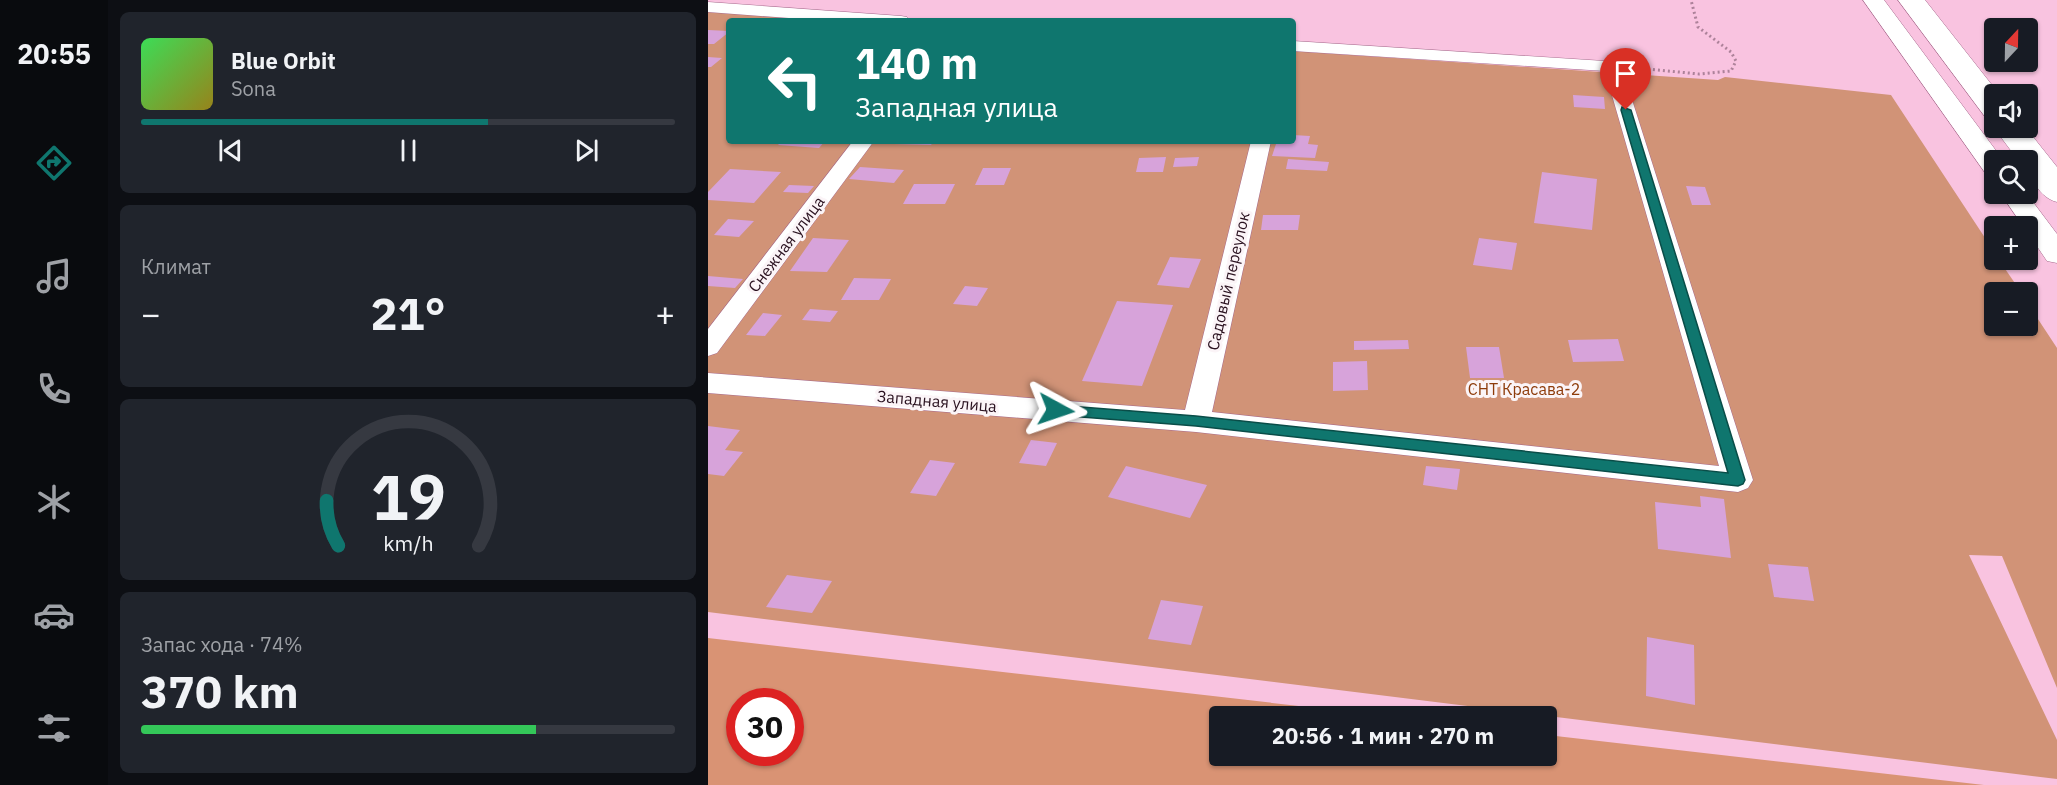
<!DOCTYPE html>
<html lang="ru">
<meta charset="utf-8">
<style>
:root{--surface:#171b24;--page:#20242c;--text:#f1f3f6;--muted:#9ea1a6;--line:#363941;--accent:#0f766e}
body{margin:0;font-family:"IBM Plex Sans",sans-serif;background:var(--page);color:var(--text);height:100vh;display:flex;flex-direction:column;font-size:22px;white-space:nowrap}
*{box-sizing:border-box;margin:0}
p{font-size:20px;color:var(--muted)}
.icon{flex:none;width:33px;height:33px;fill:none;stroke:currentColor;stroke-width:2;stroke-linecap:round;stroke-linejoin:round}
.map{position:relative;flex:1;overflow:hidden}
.drawer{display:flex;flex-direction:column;gap:12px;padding:12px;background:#0d0f14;width:600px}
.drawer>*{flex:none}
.guide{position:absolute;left:18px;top:18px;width:570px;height:126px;border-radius:6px;box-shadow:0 2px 4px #0004;background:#0f766e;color:#fff;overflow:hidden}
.needle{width:39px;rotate:22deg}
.fabs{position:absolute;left:1276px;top:18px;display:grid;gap:12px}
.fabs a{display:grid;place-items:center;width:54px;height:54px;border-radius:6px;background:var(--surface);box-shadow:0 2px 4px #0004;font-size:30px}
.speed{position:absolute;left:18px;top:688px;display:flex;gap:12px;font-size:30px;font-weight:700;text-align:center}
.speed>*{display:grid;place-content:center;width:78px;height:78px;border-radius:50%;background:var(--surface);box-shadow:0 2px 4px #0004;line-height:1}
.speed .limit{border:9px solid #d22;background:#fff;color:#111}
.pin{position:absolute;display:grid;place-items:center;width:51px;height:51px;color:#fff;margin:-62px -26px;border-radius:50% 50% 50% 0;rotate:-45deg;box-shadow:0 0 6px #0007}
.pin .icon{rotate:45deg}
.me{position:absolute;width:66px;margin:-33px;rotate:95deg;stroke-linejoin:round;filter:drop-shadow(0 0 4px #0008)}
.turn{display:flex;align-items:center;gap:21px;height:126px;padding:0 30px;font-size:27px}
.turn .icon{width:78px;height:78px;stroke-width:2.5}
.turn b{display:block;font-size:42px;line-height:51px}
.big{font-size:45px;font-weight:700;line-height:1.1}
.drawer .widget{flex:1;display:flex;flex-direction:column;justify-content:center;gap:9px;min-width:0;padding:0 21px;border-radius:9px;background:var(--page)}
.drawer .dial{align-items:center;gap:0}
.dial svg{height:156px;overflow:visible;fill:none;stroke:var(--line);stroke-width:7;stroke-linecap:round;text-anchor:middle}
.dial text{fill:var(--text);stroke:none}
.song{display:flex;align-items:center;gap:18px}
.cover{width:72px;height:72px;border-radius:9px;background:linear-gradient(135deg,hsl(130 70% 55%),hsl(50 70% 35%))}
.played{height:6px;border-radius:3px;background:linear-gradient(90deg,var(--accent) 65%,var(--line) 65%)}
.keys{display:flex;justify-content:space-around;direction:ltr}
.heat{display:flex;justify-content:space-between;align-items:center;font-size:33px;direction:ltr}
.charge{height:9px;border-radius:4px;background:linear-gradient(90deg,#34c759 74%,var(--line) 0)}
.trip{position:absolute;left:501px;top:706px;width:348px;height:60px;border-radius:6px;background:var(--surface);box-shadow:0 2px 4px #0004;font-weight:700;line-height:60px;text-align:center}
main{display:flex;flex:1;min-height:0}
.dock{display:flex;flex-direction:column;width:108px;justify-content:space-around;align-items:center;background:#090b0e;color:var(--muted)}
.dock .icon{width:42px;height:42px}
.dock .current{color:var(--accent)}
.dock b{font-size:27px;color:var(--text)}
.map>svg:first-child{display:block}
.green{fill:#d19377}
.forest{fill:#d99374;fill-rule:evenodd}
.building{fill:#d7a3da}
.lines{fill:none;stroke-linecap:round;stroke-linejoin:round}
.lane-casing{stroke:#a5688b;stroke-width:1}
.street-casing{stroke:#a5688b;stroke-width:1}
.highway-casing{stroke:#a5688b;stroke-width:1}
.path{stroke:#ad829a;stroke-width:3;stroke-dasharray:2 3;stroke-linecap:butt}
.lane{fill:#fff;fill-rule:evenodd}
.street{fill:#fff;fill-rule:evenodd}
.highway{fill:#fff;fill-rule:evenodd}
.route{fill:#0f766e;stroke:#0a4d48;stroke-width:1.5}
.labels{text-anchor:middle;stroke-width:6;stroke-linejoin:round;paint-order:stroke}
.street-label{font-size:16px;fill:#2a1220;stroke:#fbf4f7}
.park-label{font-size:16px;fill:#8d3b0a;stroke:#fbf4f7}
</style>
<main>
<nav class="dock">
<b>20:55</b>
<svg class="icon current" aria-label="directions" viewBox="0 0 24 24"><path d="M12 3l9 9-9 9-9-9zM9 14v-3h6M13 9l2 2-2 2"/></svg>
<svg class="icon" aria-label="music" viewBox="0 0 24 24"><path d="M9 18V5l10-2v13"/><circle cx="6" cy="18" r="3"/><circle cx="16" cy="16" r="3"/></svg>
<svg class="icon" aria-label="phone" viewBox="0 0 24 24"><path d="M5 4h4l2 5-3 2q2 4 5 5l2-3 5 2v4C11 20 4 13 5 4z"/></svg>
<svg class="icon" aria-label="climate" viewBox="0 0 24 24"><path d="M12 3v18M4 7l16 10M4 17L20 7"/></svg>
<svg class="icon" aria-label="car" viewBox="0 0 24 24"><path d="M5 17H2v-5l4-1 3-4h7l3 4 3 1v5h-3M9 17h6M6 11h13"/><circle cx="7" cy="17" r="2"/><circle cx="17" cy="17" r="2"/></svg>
<svg class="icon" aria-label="filters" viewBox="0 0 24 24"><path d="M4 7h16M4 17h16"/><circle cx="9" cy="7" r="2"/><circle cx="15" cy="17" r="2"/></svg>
</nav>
<section class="drawer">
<div class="widget">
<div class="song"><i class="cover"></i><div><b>Blue Orbit</b><p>Sona</p></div></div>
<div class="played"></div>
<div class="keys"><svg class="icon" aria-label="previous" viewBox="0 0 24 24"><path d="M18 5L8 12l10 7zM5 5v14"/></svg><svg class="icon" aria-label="pause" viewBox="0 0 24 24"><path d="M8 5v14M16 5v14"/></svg><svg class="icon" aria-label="next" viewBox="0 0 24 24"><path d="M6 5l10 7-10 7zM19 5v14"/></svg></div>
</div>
<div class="widget"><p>Климат</p>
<div class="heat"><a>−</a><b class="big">21°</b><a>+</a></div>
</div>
<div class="widget dial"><svg viewBox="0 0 100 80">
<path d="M14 69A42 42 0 1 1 86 69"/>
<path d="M14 69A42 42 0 0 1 8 46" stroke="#0f766e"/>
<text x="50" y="56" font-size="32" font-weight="700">19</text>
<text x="50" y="72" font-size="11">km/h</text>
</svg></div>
<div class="widget"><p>Запас хода · 74%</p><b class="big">370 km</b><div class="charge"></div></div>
</section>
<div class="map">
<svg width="1349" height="785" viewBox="0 0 1349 785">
<rect width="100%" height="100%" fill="#f9c3e0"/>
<!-- green -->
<path class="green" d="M0,11L141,21H21V141H585V51L1010,80L1017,77L1183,95L1287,253V260H1291L1313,292H1287V326H1320V304L1349,348V688L1294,556L1261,555L1349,740V779L0,612Z"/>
<!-- forest -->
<path class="forest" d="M0,638L687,717H512V756H838L839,735L1276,785H0ZM32,702H82V753H32Z"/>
<!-- building -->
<path class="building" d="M0,30L21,31V32L6,44H0Z
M0,57L14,58L3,67H0Z
M865,95L896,97L897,109L866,107Z
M585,135L602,136L600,144L610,145L607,158L564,156L569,141H585Z
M74,141H117L111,148L70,145Z
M188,141H226L223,145L186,144Z
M458,157L455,172H428L431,158Z
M491,157L489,166L465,167L467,158Z
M580,159L621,162L619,171L578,169Z
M152,167L196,170L186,183L141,179Z
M275,168H303L296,185H267Z
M22,169L73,172L46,203L0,200V192Z
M834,172L889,179L884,230L826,223Z
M206,184H247L237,204H195Z
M81,185L106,186L100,193L75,192Z
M978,186L997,187L1003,205H984Z
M555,215H592L590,230H553Z
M20,219L46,221L31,237L6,235Z
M105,238L141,240L119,272L82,271Z
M771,238L809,243L804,270L765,265Z
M462,257L493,259L481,288L449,285Z
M0,276L35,279L27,288L0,286Z
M146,278L183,279L171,300H133Z
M257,286L280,288L269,306L245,304Z
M409,301L465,305L434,386L374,381Z
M102,309L130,311L122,322L94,320Z
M55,313L74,315L57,336L38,335Z
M910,339L916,361L865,362L860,340Z
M700,340L701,349L646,350V341Z
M758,347H791L796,378H762Z
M659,361L660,390L625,391V362Z
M0,426L32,430L17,450L35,452L16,476L0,474Z
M323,440L349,443L338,466L311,463Z
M222,460L247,463L228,496L202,493Z
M418,466L499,485L482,518L400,497Z
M718,466L752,469L749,490L715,485Z
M992,496L1016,499L1023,558L950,549L947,502L993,507Z
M1060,564L1100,567L1106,601L1066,597Z
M79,575L124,581L104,613L58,607Z
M453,600L495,606L483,645L440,639Z
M939,637L986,645L987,705L938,696Z"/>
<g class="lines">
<!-- lane casing -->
<g class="lane-casing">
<path id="lane" d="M1209,0H1217L1291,94H1287V98L1284,97Z
M1308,128H1318L1349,167V177L1345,176Z"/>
</g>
<!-- street casing -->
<g class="street-casing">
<path id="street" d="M0,2L193,16L199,17L202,21H121L0,12Z
M585,41L912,62L1045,480L1040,488L1030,492L488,432L0,393V373L477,410L543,141H563L504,412L1011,466L897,71L585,51Z
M145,141H166L9,353L0,356V329Z"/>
</g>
<!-- highway casing -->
<g class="highway-casing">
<path id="highway" d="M1155,0H1176L1295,160H1287V176L1278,174Z
M1190,0H1211L1287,97V120L1278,118Z
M1287,126L1310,128L1349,176V202C1332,198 1320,177 1320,160H1310L1286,128Z
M1293,194H1319L1349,234V263L1339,261L1320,233V226H1315Z"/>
</g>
<!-- path -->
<path class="path" d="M930,68L991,74L1023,71L1028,61L1023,52L990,27L983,0"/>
<!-- lane -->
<use href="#lane" class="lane"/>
<!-- street -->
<use href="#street" class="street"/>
<!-- highway -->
<use href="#highway" class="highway"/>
</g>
<!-- route -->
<path class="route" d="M914,107L923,110L1037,480L1035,484L1030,486L488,426L348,415L342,410L348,405L488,416L1020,473L913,110Z"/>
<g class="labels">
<!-- street labels -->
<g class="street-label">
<text transform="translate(78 244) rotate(-53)" y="6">Снежная улица</text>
<text transform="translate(520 281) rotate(-77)" y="6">Садовый переулок</text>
<text transform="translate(229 401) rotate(5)" y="6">Западная улица</text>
</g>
<!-- park labels -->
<g class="park-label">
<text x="816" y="395">СНТ Красава-2</text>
</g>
</g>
</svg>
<div class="fabs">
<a><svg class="needle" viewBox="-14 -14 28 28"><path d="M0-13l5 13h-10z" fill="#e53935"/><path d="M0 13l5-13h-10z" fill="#9ea1a6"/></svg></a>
<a><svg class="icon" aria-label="sound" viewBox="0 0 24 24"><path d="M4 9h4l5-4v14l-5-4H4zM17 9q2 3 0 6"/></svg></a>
<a><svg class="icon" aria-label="search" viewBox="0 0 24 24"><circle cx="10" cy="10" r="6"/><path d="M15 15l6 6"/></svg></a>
<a>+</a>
<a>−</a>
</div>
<div class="speed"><div class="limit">30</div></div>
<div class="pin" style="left:918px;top:110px;background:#d93025"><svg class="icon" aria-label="arrive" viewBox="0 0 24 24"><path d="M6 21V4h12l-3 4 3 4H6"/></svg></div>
<svg class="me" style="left:348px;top:410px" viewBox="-20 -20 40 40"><path d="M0-17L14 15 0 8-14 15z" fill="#0f766e" stroke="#fff" stroke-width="4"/></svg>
<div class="trip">20:56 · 1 мин · 270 m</div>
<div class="guide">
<div class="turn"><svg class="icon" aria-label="left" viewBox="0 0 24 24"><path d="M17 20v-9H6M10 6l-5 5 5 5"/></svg><div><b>140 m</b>Западная улица</div></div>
</div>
</div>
</main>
